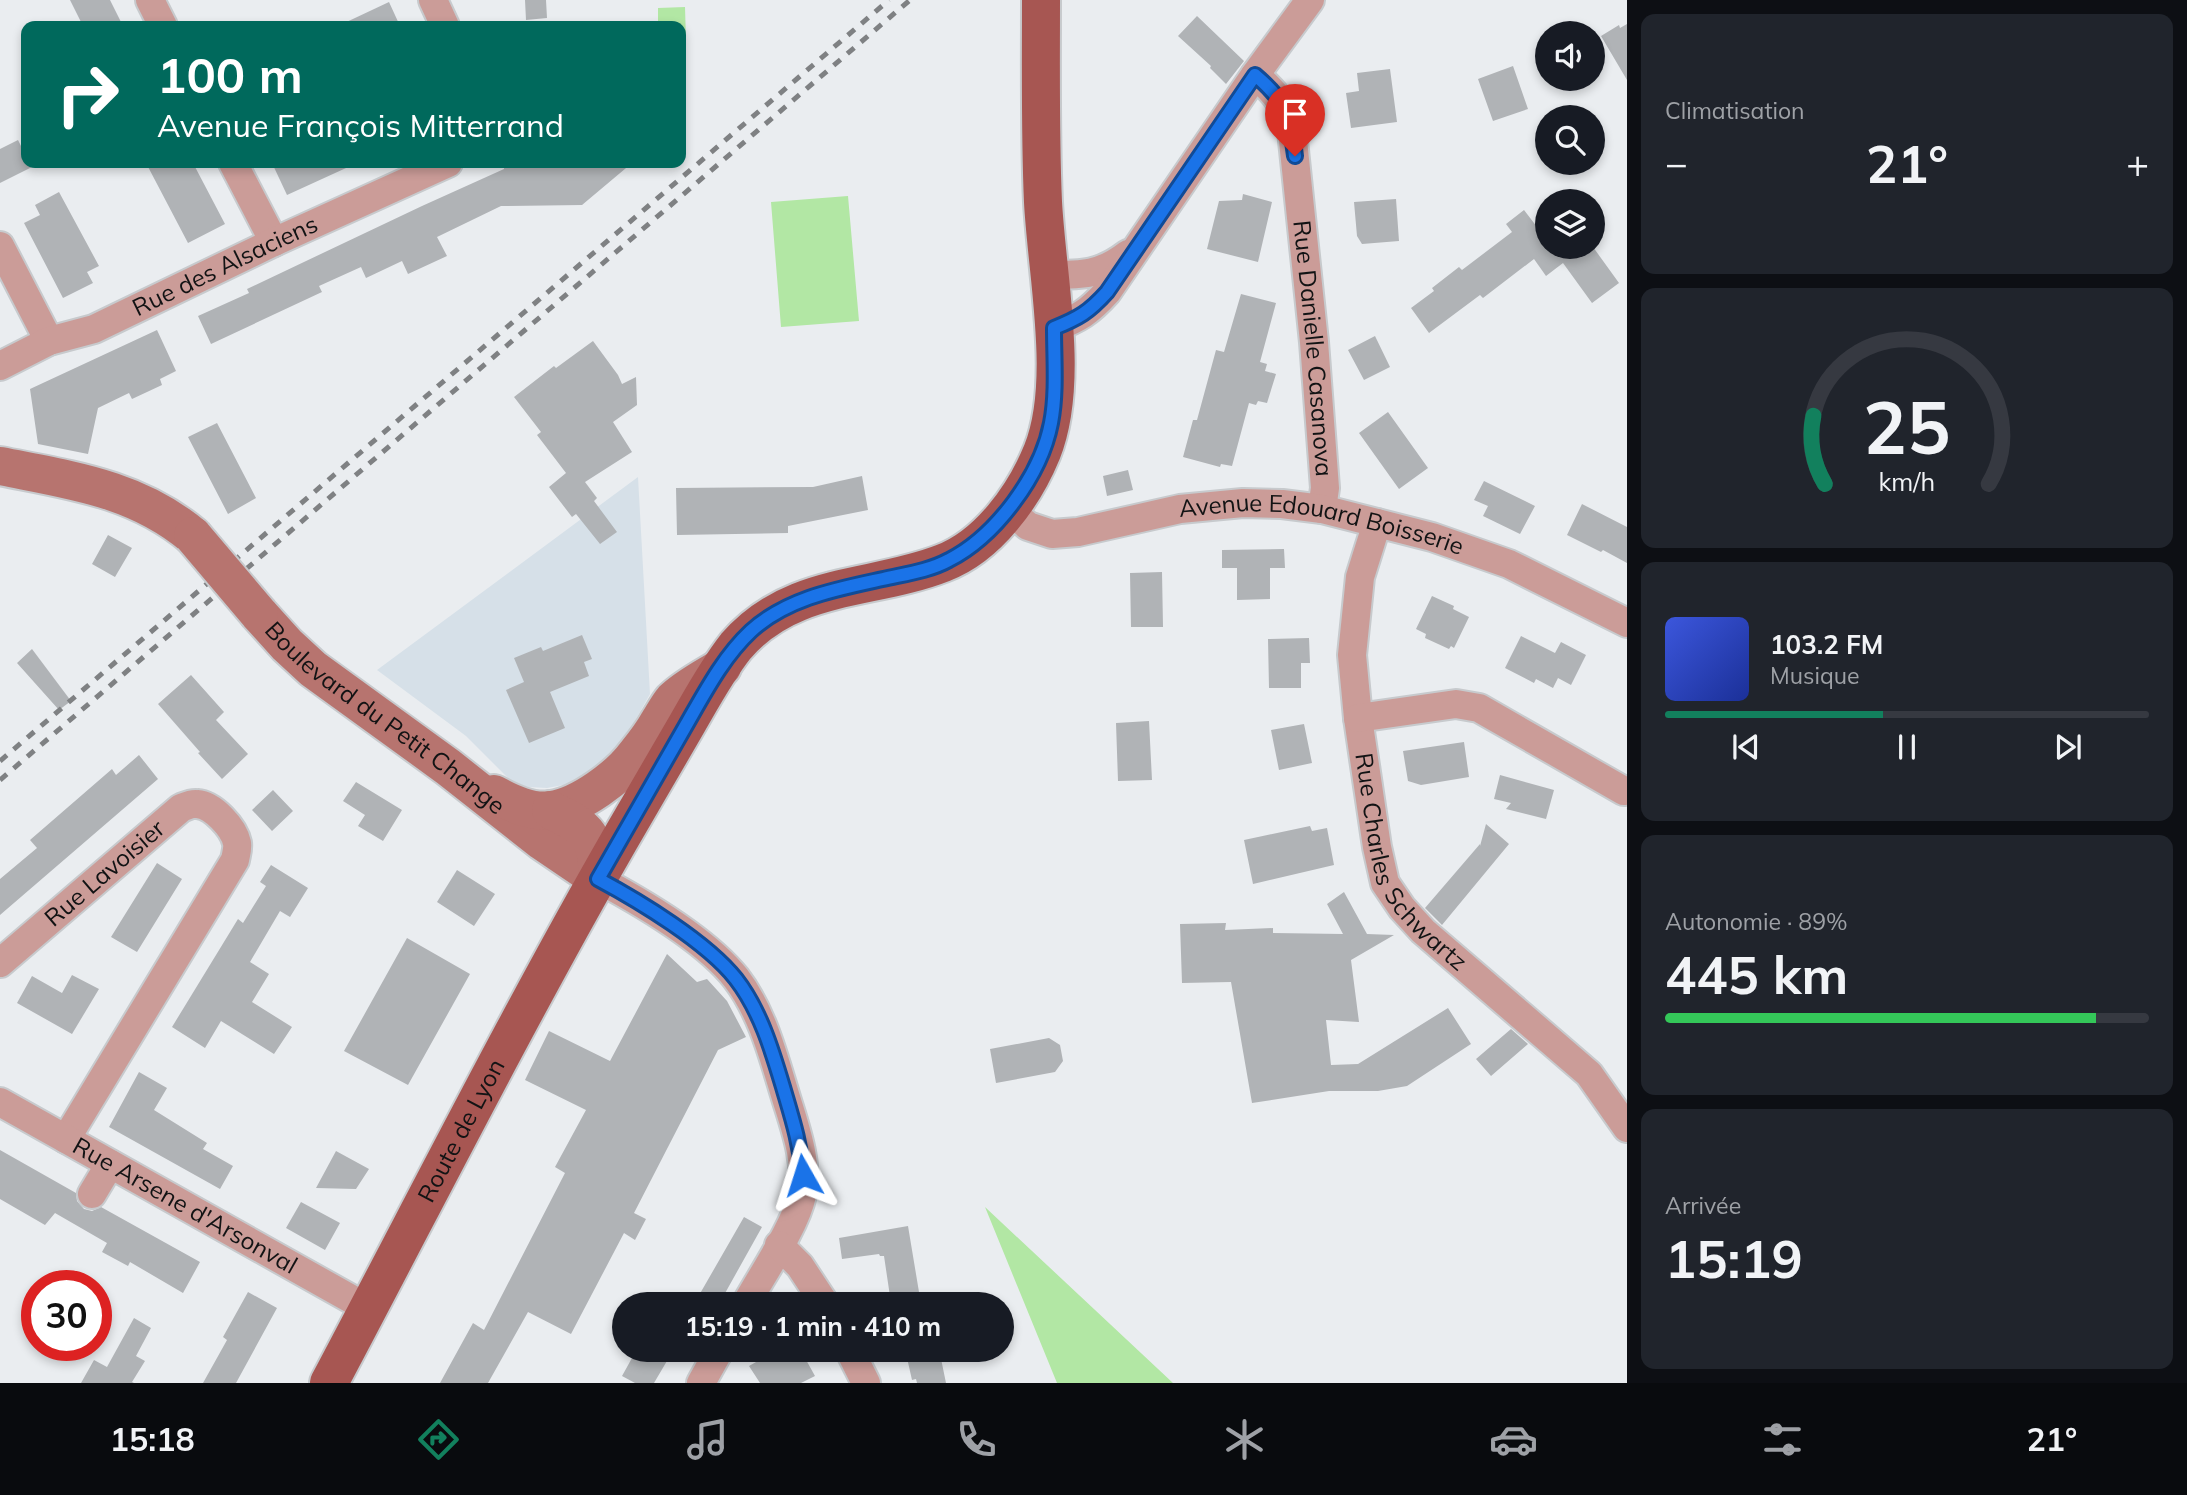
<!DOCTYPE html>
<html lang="fr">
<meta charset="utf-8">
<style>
:root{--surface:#171b24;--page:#20242c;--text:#f1f3f6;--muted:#9ea1a6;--line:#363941;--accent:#12805d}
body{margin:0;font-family:Mulish,sans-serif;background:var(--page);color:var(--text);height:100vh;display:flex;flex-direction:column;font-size:26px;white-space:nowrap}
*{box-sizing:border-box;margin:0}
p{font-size:23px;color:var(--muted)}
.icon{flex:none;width:38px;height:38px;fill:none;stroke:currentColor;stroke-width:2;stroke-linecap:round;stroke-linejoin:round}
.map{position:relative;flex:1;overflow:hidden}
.drawer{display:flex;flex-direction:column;gap:14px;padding:14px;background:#0d0f14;width:560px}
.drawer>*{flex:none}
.top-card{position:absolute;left:21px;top:21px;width:665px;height:147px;border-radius:14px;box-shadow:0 4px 10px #0003;background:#00695c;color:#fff;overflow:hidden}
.fabs{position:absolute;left:1535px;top:21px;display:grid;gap:14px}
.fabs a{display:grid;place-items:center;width:70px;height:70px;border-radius:50%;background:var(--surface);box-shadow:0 4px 10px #0003;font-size:35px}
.speed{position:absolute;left:21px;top:1270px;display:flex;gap:14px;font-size:35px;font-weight:700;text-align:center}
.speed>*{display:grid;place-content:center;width:91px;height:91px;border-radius:50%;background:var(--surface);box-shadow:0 4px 10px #0003;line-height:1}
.speed .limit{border:10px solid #d22;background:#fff;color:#111}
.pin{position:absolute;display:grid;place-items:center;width:60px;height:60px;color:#fff;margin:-72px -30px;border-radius:50% 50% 50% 0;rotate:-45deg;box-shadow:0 0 7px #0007}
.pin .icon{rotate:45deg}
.me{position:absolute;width:77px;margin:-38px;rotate:354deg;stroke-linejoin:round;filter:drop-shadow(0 0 5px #0008)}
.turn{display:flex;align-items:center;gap:24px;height:147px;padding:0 21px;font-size:32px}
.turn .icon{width:91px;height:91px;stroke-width:2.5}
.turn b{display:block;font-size:49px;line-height:60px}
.big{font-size:52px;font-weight:700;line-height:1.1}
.drawer .tile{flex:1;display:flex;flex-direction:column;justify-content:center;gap:10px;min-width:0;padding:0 24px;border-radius:14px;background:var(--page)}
.drawer .dial{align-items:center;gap:0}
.dial svg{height:182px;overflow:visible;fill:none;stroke:var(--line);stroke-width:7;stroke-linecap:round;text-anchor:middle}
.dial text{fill:var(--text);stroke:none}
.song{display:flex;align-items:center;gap:21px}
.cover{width:84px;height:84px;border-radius:10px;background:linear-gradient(135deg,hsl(230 70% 55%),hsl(230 70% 35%))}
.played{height:7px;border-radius:4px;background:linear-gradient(90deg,var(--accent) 45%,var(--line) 45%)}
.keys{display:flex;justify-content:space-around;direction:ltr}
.heat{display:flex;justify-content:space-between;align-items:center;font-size:38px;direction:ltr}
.charge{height:10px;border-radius:5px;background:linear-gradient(90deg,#34c759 89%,var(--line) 0)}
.trip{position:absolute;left:612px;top:1292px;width:402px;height:70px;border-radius:35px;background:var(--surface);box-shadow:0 4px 10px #0003;font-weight:700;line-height:70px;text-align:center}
.tab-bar{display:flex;height:112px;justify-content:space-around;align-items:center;background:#090b0e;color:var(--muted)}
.tab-bar .icon{width:49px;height:49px}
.tab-bar .active{color:var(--accent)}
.tab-bar b{font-size:32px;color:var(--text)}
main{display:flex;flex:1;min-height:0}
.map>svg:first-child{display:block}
.built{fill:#d6e0e8}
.green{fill:#b2e7a4}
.building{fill:#b0b3b6}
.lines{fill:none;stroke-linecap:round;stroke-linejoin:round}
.minor-casing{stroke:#c7cacd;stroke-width:32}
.secondary-casing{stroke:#c7cacd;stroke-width:42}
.primary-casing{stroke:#c7cacd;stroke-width:42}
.minor{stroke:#cb9c98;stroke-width:28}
.secondary{stroke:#b7746f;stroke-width:38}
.primary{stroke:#a75652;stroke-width:38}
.rail{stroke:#7f8183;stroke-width:5;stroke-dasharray:9 9;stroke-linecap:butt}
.secondary-bridge-casing{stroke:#c7cacd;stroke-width:42;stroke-linecap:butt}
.secondary-bridge{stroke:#b7746f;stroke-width:38}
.route-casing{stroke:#114b97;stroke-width:18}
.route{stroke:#1a73e8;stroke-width:12}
.labels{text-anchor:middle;stroke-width:6;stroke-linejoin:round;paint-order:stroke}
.street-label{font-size:24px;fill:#121314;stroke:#f7fafe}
</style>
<main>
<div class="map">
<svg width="1627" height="1383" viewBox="0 0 1627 1383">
<rect width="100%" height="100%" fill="#eaedf0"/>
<!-- built -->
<path class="built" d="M638,477L650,694L627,735L589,774L569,784L547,788L528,787L511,781L466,736L377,670Z"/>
<!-- green -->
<path class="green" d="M685,7L686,40H681V26H658V8Z
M848,196L859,321L781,327L771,202Z
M985,1207L1173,1383H1057Z"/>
<!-- building -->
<path class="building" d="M70,0H110L123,26H83Z
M525,0H546L547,18L526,20Z
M389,2L400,26H338Z
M1197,16L1244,61L1226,84L1210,68L1211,66L1178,36Z
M1627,24V80L1601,36L1619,25L1620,28Z
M1513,66L1528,109L1493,121L1478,79Z
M1390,69L1397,122L1351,128L1346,93L1359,91L1357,73Z
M18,140L26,156V163H30L32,167L0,183V149Z
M146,163H193L225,224L188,243Z
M272,163H357L287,195Z
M504,163H632L582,205L501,206L437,237L447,256L408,274L402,261L366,278L361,267L319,286L322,292L211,344L198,316L249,293L247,289L422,206L504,169Z
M59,192L99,266L87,272L93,283L63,298L24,223L40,215L35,205Z
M1243,194L1272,202L1258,262L1207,249L1219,201L1242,200Z
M1396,199L1399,241L1362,244L1357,236L1354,202Z
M1524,210L1547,240V247H1593L1619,283L1592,303L1563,263L1546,276L1534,259L1483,298L1480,295L1429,333L1411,308L1434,291L1432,288L1459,267L1462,270L1512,232L1506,224Z
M1241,294L1276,303L1260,362L1267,364L1265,371L1276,374L1267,403L1258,401L1256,405L1249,403L1232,466L1221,464L1220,467L1183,457L1193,420H1197L1216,350L1224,352Z
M157,330L176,371L160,379L162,385L132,399L129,393L98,408L88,454L38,444L30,389Z
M1375,336L1390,367L1364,380L1348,350Z
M593,341L618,375L622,384L636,377L637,405L613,422L632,452L585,482L597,498L594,501L617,532L600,544L576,514L572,517L549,487L566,473L537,435L541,432L514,397L554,366L556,368Z
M1388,412L1428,468L1399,489L1359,433Z
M217,423L256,498L228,514L188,437Z
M1128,470L1133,490L1107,496L1103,476Z
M862,476L868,510L788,526V533L677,535L676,488L813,487Z
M1484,481L1535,506L1520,534L1483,516L1488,506L1474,500Z
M1582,504L1627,527V563L1603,550L1601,552L1567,535Z
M108,535L132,548L115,577L92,564Z
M1284,549L1285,568H1270V599L1237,600V568H1222V550Z
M1162,572L1163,627H1131L1130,573Z
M1432,596L1454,606L1453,609L1469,617L1454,648L1451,646L1449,649L1425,638L1426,634L1416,629Z
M582,635L592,659L584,662L589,676L550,692L565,728L529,743L506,690L524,682L514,658L541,647L543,651Z
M1521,636L1555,653L1561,642L1586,655L1571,685L1558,678L1553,688L1536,679L1534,683L1505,668Z
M1309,638L1310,663H1301V688H1269L1268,639Z
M32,649L71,701L59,710L17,663Z
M191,675L224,712L216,720L248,754L222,779L198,753L200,752L158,704Z
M1149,721L1152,780L1118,781L1116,723Z
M1304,724L1312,763L1279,770L1271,730Z
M1464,742L1469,777L1421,785L1408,781L1403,751Z
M139,755L158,779L0,915V879L37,848L30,840L112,769L116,775Z
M1500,775L1554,790L1546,819L1506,809L1511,803L1494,799Z
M356,782L402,810L383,841L358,826L365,815L343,801Z
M273,790L293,811L272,831L252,810Z
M1486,824L1509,844L1442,925L1425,908L1480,844V846Z
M1310,826L1312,831L1327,828L1334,865L1253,884L1244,840Z
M157,863L182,879L137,952L111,937Z
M271,865L308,888L290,917L280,911L250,962L269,974L252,1002L292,1027L274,1054L221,1021L205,1048L172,1027L238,919L243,923L266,886L260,882Z
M457,870L495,894L474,926L437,902Z
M1344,892L1367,934L1394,935L1351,960L1359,1022L1326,1020L1331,1065L1358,1064L1448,1008L1471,1044L1407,1086L1378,1091H1329L1252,1103L1231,982L1182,983L1180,924L1226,923L1225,930L1273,928V933L1343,934L1327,904Z
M407,938L470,974L408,1085L344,1051Z
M667,954L697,982L707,979L727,1001L746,1037L718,1050L634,1213L646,1219L635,1240L624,1233L571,1334L528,1312L488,1383H440L473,1323L484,1330L565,1173L555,1167L586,1110L525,1080L549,1031L610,1061Z
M72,975L99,989L72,1034L17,1003L32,976L62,993Z
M1511,1029L1528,1044L1491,1076L1476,1059Z
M1049,1038L1060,1045L1063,1061L1055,1072L996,1083L990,1049Z
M139,1072L167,1088L154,1110L207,1143L203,1149L233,1166L220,1189L109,1127Z
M0,1150L76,1193L77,1201L84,1209L92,1211L101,1207L200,1262L183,1293L130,1262L128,1266L102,1252L107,1243L55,1213L45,1225L0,1199Z
M336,1151L369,1169L356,1189L316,1188Z
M301,1202L340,1223L325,1250L286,1228Z
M744,1217L762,1227L719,1304H694Z
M908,1226L920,1298L891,1303L884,1256H880L879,1254L842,1259L839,1238Z
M248,1292L277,1308L236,1383H203L227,1340L223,1337Z
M134,1318L151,1328L136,1356L145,1361L132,1382L134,1383H81L94,1360L107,1367Z
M637,1349H674L654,1383H635L622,1376Z
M779,1349H800L815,1376L801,1383H760L749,1366Z
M905,1349H939L946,1383H917L916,1379L912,1380Z"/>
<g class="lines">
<!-- minor casing -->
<g class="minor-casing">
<g id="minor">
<path d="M150,0L163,26"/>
<path d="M433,0L445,26"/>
<path id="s1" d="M1255,75C1275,92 1286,105 1292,131L1314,342L1325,488L1322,509"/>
<path d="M233,163L274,242"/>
<path d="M0,246L49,341"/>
<path d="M1049,275C1083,275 1101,275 1128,254"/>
<path d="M1054,328C1079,318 1089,312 1107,292L1255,75L1310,0"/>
<path id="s2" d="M0,366L49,341L94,329L274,242L448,163"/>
<path id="s3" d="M1008,509L1028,526L1052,534L1078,532L1180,509L1243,503L1282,504L1322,509L1432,537L1509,564L1627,623"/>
<path id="s4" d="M1377,523L1360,577L1352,655L1358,718L1377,847L1385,883L1402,908L1423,931L1589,1074L1627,1128"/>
<path d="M1358,718L1456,704L1479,708L1624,791"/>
<path d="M598,879C641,902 705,939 736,978C763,1013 774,1059 787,1101C796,1130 808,1164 802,1195C796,1225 762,1275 746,1304"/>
<path id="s5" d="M0,963L181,808C186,806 192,803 197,804C213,805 234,828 237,843C238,849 236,854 235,860L66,1139"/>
<path id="s6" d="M0,1102L369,1309"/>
<path d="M92,1194L110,1164"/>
<path d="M779,1245L800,1266L825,1304"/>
<path d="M849,1349L866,1383"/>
<path d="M701,1383L720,1349"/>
</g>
</g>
<!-- secondary casing -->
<g class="secondary-casing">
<g id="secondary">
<path d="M0,466C70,480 136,488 193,536"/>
<path id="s7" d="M259,614L287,645L313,669L448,767L542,841L598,879"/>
<path d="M494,794C510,803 533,813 551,810C580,806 619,777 636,754C644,744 652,734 658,723C663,716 667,707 673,700C686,687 706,677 722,667"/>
<path d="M551,810C589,828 597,837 598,879"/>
</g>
</g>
<!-- primary casing -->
<g class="primary-casing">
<g id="primary">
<path id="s8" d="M329,1383C425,1202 517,1019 619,841C642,802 664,763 687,724C702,698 717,670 736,646C792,581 872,591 943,563C988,546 1024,496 1042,452C1070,382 1047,278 1043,202C1040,135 1041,67 1041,0"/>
</g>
</g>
<!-- minor -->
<use href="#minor" class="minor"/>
<!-- secondary -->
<use href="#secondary" class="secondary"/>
<!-- primary -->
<use href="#primary" class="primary"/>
<!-- rail -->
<path class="rail" d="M0,761L889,0
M0,780L910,0"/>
<!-- secondary-bridge casing -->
<g class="secondary-bridge-casing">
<path id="secondary-bridge" d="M193,536L259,614"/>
</g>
<!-- secondary-bridge -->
<use href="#secondary-bridge" class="secondary-bridge"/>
</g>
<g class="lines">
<!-- route casing -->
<g class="route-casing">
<path id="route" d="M803,1175C800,1142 792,1118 783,1087C772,1050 760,1010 736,979C707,942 639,901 598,879C627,828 656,778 685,727C704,694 723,657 751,631C787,598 837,589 883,579C905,574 929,571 949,560C996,536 1041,475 1051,423C1057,392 1054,359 1054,328C1079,318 1089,312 1107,292L1255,75C1287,102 1290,116 1295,156"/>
</g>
<!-- route -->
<use href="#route" class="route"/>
</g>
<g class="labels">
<!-- street labels -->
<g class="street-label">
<text dy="8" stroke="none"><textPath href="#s2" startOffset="247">Rue des Alsaciens</textPath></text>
<text dy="8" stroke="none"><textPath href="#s1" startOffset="287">Rue Danielle Casanova</textPath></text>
<text dy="8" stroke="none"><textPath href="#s3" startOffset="326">Avenue Edouard Boisserie</textPath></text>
<text dy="8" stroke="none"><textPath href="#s7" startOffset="164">Boulevard du Petit Change</textPath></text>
<text dy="8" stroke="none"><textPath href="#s4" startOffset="357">Rue Charles Schwartz</textPath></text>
<text dy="8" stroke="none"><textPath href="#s5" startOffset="138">Rue Lavoisier</textPath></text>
<text dy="8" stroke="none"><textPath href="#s8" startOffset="285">Route de Lyon</textPath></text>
<text dy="8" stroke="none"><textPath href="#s6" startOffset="212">Rue Arsene d'Arsonval</textPath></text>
</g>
</g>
</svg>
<div class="fabs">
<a><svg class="icon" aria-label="sound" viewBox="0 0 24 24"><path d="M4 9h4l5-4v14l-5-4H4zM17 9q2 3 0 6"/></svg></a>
<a><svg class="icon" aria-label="search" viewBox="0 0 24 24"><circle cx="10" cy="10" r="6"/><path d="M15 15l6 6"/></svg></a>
<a><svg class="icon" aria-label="layers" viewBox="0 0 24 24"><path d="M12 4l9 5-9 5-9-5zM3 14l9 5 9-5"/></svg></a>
</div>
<div class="speed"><div class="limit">30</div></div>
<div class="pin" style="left:1295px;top:156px;background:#d93025"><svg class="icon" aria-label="arrive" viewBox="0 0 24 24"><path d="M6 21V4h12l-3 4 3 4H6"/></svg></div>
<svg class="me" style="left:803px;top:1175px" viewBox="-20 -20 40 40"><path d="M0-17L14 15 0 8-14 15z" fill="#1a73e8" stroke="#fff" stroke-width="4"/></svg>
<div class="trip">15:19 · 1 min · 410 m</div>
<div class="top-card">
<div class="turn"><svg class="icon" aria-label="right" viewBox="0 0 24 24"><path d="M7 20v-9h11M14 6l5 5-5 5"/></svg><div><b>100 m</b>Avenue François Mitterrand</div></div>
</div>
</div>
<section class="drawer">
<div class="tile"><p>Climatisation</p>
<div class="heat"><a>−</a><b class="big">21°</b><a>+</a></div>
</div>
<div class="tile dial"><svg viewBox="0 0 100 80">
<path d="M14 69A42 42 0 1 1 86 69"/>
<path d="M14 69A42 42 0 0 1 9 39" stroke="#12805d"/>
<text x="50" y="56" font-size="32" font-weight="700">25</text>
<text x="50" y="72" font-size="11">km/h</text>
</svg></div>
<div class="tile">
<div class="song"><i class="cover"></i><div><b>103.2 FM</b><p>Musique</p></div></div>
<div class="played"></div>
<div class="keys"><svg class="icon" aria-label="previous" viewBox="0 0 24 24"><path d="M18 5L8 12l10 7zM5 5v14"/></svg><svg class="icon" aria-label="pause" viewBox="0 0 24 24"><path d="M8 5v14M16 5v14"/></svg><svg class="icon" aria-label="next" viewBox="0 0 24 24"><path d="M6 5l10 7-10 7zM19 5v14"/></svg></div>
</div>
<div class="tile"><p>Autonomie · 89%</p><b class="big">445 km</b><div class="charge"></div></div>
<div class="tile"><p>Arrivée</p><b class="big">15:19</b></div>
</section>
</main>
<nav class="tab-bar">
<b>15:18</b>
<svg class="icon active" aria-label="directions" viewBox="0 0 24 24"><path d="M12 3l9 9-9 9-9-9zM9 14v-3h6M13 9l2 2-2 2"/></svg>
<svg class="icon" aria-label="music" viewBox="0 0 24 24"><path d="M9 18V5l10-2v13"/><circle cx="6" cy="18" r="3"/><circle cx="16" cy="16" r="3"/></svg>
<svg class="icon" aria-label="phone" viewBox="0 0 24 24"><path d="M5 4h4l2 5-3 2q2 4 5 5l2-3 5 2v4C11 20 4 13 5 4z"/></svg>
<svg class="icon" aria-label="climate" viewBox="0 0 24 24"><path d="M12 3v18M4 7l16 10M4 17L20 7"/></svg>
<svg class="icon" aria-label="car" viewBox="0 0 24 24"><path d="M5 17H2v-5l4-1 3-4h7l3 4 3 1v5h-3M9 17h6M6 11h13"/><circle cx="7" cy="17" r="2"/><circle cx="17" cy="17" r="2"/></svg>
<svg class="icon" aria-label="filters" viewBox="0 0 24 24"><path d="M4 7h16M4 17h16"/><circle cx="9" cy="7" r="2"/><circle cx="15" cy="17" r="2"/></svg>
<b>21°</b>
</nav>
